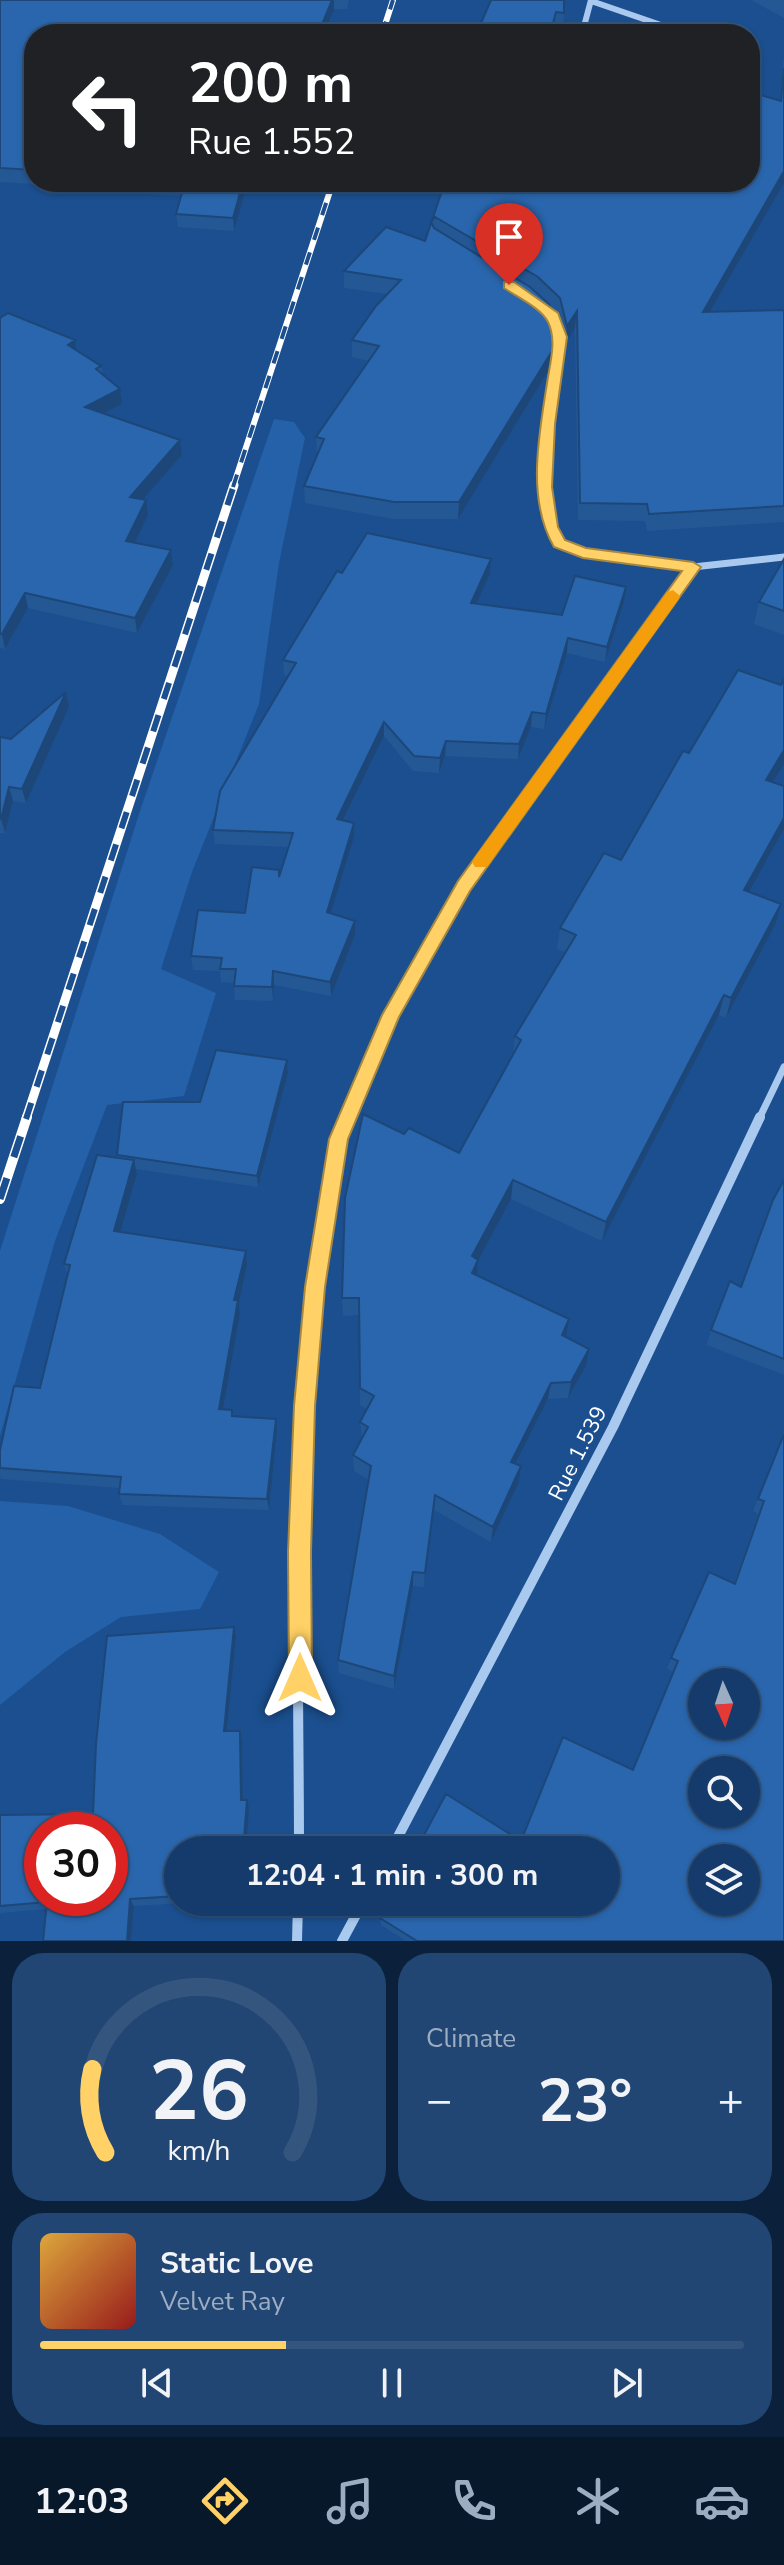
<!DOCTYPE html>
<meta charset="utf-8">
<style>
:root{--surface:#143b6b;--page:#214673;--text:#f1f3f6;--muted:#9dadc1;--line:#33557e;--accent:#ffd166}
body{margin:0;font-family:"Nunito Sans",sans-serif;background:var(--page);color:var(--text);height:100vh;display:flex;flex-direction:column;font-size:30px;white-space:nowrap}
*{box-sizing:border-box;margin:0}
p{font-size:26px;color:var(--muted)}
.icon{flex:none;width:44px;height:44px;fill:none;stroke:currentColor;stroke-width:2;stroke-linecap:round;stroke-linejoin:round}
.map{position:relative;height:1941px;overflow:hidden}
.sheet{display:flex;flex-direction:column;gap:12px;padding:12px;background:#0b203b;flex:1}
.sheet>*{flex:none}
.top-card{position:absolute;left:24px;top:24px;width:736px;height:168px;border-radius:32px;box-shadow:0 2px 6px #0004,0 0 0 2px var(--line);background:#202124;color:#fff;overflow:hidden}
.needle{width:52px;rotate:177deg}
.controls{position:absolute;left:688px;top:1668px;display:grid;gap:16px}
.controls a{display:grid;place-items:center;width:72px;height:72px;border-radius:50%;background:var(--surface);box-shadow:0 2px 6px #0004,0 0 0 2px var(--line);font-size:40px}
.speed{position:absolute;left:24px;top:1812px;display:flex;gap:16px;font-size:40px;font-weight:700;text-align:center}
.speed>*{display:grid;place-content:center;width:104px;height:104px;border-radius:50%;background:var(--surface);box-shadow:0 2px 6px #0004,0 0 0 2px var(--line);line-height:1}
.speed .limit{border:12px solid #d22;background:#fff;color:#111}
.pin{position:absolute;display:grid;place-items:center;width:68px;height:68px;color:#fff;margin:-82px -34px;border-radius:50% 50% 50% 0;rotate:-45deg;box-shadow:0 0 8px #0007}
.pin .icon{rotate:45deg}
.me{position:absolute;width:88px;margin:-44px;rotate:0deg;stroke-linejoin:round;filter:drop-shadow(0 0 6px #0008)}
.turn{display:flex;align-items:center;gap:28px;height:168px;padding:0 32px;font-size:36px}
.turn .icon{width:104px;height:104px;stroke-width:2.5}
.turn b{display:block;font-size:56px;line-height:68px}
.big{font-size:60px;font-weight:700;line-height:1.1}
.sheet .card{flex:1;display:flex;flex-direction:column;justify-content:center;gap:12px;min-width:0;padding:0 28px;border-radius:32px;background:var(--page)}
.sheet .dial{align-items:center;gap:0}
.dial svg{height:208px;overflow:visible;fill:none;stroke:var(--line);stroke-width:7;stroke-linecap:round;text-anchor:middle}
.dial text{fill:var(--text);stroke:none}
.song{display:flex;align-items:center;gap:24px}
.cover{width:96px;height:96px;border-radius:12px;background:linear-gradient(135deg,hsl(40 70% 55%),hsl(0 70% 35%))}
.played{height:8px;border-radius:4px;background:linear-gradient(90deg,var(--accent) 35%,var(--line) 35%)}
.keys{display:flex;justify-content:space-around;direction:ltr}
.heat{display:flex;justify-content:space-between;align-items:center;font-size:44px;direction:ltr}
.sheet .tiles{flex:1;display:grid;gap:12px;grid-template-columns:1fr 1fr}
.card:last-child{grid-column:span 2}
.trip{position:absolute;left:164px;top:1836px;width:456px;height:80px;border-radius:40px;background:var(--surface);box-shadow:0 2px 6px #0004,0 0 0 2px var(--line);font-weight:700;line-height:80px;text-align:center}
.tab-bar{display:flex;height:128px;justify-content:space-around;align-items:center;background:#08182b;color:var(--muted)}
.tab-bar .icon{width:56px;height:56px}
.tab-bar .on{color:var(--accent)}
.tab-bar b{font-size:36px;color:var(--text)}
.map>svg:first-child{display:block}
.green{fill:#2461a8}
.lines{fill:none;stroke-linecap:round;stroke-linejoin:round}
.minor-far2{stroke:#a9c9ee;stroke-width:6}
.minor-far1{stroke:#a9c9ee;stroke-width:7}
.minor{stroke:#a9c9ee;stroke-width:10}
.rail-far2-casing{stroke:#fff;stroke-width:6}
.rail-far1-casing{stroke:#fff;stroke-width:9}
.rail-casing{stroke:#fff;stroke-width:10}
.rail-far2{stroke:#1b4f8f;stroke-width:4;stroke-dasharray:13;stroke-linecap:butt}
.rail-far1{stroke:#1b4f8f;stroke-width:6;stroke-dasharray:17;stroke-linecap:butt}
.rail{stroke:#1b4f8f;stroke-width:7;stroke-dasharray:22;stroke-linecap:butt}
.wall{fill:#245895}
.shaded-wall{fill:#1d4779}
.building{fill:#2a66ad;stroke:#1d4779;stroke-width:2;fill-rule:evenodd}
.route{fill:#ffd166;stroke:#a68842;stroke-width:2}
.slow{fill:#f59e0b}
.labels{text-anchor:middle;stroke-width:8;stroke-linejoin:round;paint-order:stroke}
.street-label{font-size:22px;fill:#fff;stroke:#1b4f8f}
</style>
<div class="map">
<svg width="784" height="1941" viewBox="0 0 784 1941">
<rect width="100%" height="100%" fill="#1b4f8f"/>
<!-- green -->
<path class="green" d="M274,419L294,422L305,438L279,563L259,704L192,872L161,969L216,993L184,1096L107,1105L55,1241L0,1436V1251L140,811Z
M0,1501L68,1506L160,1534L219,1572L200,1609L121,1617L65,1652L0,1705Z"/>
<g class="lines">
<!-- minor-far2 -->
<path class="minor-far2" d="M591,1L687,34
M582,34L591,0
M544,309L553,316L560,337L548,424L545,487"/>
<!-- minor-far1 -->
<path class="minor-far1" d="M545,485L551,527L560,543L583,553L693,567L784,557
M347,1119L391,1015L464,886L693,567
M759,1119L784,1067"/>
<!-- minor -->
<path class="minor" d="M299,1850C299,1702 294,1553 304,1405C310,1316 324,1227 338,1139L348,1117
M391,1850L613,1427L760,1117
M297,1941L298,1902
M342,1941L363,1902"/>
<!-- rail-far2 casing -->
<g class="rail-far2-casing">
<path id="rail-far2" d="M382,34L393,0
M233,487L333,182"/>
</g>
<!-- rail-far1 casing -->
<g class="rail-far1-casing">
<path id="rail-far1" d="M26,1119L234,485"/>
</g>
<!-- rail casing -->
<g class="rail-casing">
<path id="rail" d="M0,1199L27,1117"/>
</g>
<!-- rail-far2 -->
<use href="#rail-far2" class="rail-far2"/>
<!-- rail-far1 -->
<use href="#rail-far1" class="rail-far1"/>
<!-- rail -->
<use href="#rail" class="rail"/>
</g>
<!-- wall -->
<path class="wall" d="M0,0H349L347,9H334L34,34V182H248L234,231L178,227L176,214L181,196L144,194L143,190L0,182Z
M491,0L564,13L563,27L555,26L553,34H478V30Z
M751,0H784V18Z
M784,56V183L710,312L784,310V522L647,531L645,521L578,520L575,328L566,343L558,316L550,307L555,326L550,368L458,519H394L305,503L304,486L317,454L316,437L369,361L352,357V340L387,294L344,288V271L425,241L445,182L553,186L780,100Z
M0,318L75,340L76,350L101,366L103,375L122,404L104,414L180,440L182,455L143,499L148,515L134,542L171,550L173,565L137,633L28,608L5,649L0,648Z
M491,559L490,574L477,603L562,615L624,602L605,662L567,653L544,729L531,727L518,759L445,756L439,773L413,771L384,736L344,820L354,837L331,913L355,921V935L331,996L274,985L273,1001L235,1000L234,983L221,982L220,971L193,970L191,956L245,913L280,875L289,847L215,844L213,830L288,676L284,675L283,660L342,573Z
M784,559V635L754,624L759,602Z
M69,707L26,803L13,801L5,833H0V737L11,739Z
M772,782L784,829L750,892L775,925L726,1018L719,1015L602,1241L511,1199L478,1261L477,1275L566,1337L586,1366L568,1398L548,1399L516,1464L521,1466L519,1482L491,1542L434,1510L424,1587L413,1586L394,1689L339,1673L338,1660L369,1480L354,1471L353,1455L362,1439L360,1422L367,1409L360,1405L359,1315L343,1316L342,1298L404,1134L459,1153L513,1054L515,1036L565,952L557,949L560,928L621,860Z
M287,1060L288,1073L258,1187L136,1169L137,1174L121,1233L246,1251L247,1265L239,1303L240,1314L223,1409L232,1410L233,1416L276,1419L277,1431L269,1510L123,1505L119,1494L120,1488L1,1479L0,1476V1450L40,1388L68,1276L64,1264L117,1158V1155L200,1102Z
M784,1180V1375L707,1345L711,1330L741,1287Z
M784,1432V1941H406L381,1925L380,1918L521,1841L633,1770L673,1672L667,1668L709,1572L734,1583L758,1514L753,1511Z
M236,1637L227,1731H240L242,1740L243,1800H247L249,1808L178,1850V1902H199L134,1906L131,1941H43L46,1909L0,1913V1815L93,1814Z"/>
<!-- shaded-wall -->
<path class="shaded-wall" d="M332,0H334V9L324,34H318Z
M556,12L553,34H550Z
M784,171V183L700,329L703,312Z
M243,182H248L234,231L233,218Z
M577,311L575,328L566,343L567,326Z
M555,326L550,368L458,519L459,502Z
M75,340L77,355L68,345Z
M120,389L122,404L88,422L85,407Z
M180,440L182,455L132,512L130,497Z
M146,500L148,515L128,556L126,541Z
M171,550L173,565L137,633L135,618Z
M491,559L490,574L470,618L471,603Z
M626,587L624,602L605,662L607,647Z
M25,593L28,608L5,649L2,634Z
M568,638L567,653L544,729L546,714Z
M66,692L69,707L26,803L22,789Z
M532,712L531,727L518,759L519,744Z
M384,722V736L337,833V819Z
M446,741L445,756L439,773L440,758Z
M784,750V764L760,802L766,780Z
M9,787L13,801L5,833L1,819Z
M784,818V829L739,911L744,890Z
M354,823V837L327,926V912Z
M781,904L775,925L726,1018L731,998Z
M355,921V935L331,996L330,982Z
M273,971L274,985L273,1001L272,987Z
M724,995L719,1015L602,1241L606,1222Z
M287,1060L288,1073L258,1187L257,1176Z
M134,1160L137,1174L117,1245L114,1231Z
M513,1180L511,1199L478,1261L477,1278L470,1291L472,1256Z
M246,1251L247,1265L239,1303L240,1314L221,1421L219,1409L234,1300Z
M569,1319L566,1337L559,1353L562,1335Z
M589,1349L586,1366L568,1398L571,1382Z
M551,1383L548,1399L509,1477L511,1462Z
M276,1419L277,1431L269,1510L267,1499Z
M521,1466L519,1482L491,1542L493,1527Z
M435,1495L434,1510L424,1587L425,1573Z
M413,1572V1586L394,1689V1676Z
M234,1627L236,1637L226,1740L224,1731Z
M240,1731L242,1740L243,1808L241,1800Z
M247,1800L249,1808L246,1850H243Z
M130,1899L134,1906L131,1941H127Z"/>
<!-- building -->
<path class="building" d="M0,0H332L318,34H34V170L0,168Z
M491,0H564V13L556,12L550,34H518L478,30Z
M784,68V171L703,312L784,310V506L649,514L647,504L580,503L577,311L567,326L560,298L538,277L435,217L431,222L434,228L530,287L549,304L555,326L552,351L459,502H394L304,486L324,439L316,437L379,346L352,340L376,306L401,280L344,271L386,227L425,241L445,182H521L553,186L554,182H750V92L781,101Z
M178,182H243L233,218L176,214L185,182Z
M8,313L75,340L68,345L101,366L96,369L120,389L85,407L180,440L130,497L146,500L126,541L171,550L135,618L25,593L2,634H0V318Z
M367,533L491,559L471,603L562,615L575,576L626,587L607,647L568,638L546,714L532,712L519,744L446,741L440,758L414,756L384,722L337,819L354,823L327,912L355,921L330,982L273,971L272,987L234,986L236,969H220L222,958L191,956L198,910L245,913L252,867L279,870V877L293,833L213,830L220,791L296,663L283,660L337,571L342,573Z
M784,559V611L759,602Z
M738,670L781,685L784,679V750L766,780L784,786V818L744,890L781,904L731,998L724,995L606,1222L513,1180L472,1256L478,1260L472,1273L569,1319L562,1335L589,1349L571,1382L551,1383L511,1462L521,1466L493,1527L435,1495L425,1573L413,1572L394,1676L338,1660L371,1466L353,1455L368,1427L360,1422L374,1396L360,1388L359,1298H342L345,1198L363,1114L404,1134L409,1128L459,1153L521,1040L515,1036L576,935L560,928L604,853L621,860L683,751L689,753Z
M66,692L22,789L9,787L1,819H0V737L11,739Z
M216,1050L287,1060L257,1176L117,1155L123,1102H200Z
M97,1155L134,1160L114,1231L246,1251L234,1300H238L219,1409L232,1410V1416L276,1419L267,1499L119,1494L121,1477L0,1468V1450L14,1386L40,1388L70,1265L64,1264Z
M784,1180V1359L711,1330L730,1281L741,1287L773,1200Z
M784,1434V1941H417L380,1918L389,1902H606V1850H416L446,1794L521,1841L563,1737L633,1770L678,1661L671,1658L709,1572L735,1584L764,1501L758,1499ZM702,1682H746V1726H702ZM702,1770H746V1814H702ZM702,1858H746V1902H702Z
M234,1627L224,1731H240L241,1800H247L243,1850H178V1896L130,1899L127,1941H43L47,1902L0,1906V1815L93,1814L96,1744L107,1636ZM42,1830H110V1898H42Z"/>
<!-- route -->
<path class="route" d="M504,282H514L558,313L567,337L555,424L552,487L558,527L565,540L586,548L693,562L701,567L470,891L399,1017L348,1139L325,1287L315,1406L311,1552L312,1678L309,1686L300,1690L292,1686L289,1678L288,1552L294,1406L305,1287L329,1139L382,1015L458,881L682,571L583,558L554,547C526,499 539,435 547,383C550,363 557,340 548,322C541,308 517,297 504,288Z"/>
<!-- slow -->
<path class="slow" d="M673,590L680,596L678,600L487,867H475L472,862L475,857L667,592Z"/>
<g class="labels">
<!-- street labels -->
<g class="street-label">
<text transform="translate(577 1453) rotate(-63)" y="8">Rue 1.539</text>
</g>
</g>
</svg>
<div class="controls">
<a><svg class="needle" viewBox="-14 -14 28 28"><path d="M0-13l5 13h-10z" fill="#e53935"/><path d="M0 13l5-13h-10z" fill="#9dadc1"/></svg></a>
<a><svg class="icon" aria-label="search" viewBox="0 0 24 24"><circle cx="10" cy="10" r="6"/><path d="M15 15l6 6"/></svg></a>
<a><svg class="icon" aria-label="layers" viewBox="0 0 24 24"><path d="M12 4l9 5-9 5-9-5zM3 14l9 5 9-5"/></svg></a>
</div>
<div class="speed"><div class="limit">30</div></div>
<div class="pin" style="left:509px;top:285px;background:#d93025"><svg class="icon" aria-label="arrive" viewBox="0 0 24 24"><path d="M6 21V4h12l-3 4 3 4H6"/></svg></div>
<svg class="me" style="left:300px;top:1678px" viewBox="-20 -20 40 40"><path d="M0-17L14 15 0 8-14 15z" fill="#ffd166" stroke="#fff" stroke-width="4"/></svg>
<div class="trip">12:04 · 1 min · 300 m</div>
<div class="top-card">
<div class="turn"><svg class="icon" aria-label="left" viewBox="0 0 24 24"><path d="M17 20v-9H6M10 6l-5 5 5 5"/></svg><div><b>200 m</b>Rue 1.552</div></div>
</div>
</div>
<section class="sheet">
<div class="tiles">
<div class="card dial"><svg viewBox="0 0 100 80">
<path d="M14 69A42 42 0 1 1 86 69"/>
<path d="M14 69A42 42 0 0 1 9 37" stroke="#ffd166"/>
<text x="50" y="56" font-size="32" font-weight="700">26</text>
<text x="50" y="72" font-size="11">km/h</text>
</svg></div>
<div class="card"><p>Climate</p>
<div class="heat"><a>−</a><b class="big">23°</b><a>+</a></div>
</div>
<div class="card">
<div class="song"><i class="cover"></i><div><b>Static Love</b><p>Velvet Ray</p></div></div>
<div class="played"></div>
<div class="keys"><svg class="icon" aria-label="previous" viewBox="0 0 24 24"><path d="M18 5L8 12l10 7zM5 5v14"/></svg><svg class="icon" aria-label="pause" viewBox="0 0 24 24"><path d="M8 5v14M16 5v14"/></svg><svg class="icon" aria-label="next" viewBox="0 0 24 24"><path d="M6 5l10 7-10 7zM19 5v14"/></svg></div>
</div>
</div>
</section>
<nav class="tab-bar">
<b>12:03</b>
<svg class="icon on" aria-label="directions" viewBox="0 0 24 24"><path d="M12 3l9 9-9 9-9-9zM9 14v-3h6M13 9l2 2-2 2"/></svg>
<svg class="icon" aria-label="music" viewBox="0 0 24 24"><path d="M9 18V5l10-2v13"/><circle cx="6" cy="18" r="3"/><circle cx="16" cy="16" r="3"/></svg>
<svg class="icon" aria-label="phone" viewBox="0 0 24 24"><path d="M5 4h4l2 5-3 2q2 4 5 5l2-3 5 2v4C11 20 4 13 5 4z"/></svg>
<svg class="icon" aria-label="climate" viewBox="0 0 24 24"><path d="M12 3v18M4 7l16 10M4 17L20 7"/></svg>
<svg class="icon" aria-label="car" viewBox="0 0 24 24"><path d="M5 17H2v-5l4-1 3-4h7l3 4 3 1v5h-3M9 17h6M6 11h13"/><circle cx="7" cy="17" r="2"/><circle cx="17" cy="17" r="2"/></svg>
</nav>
